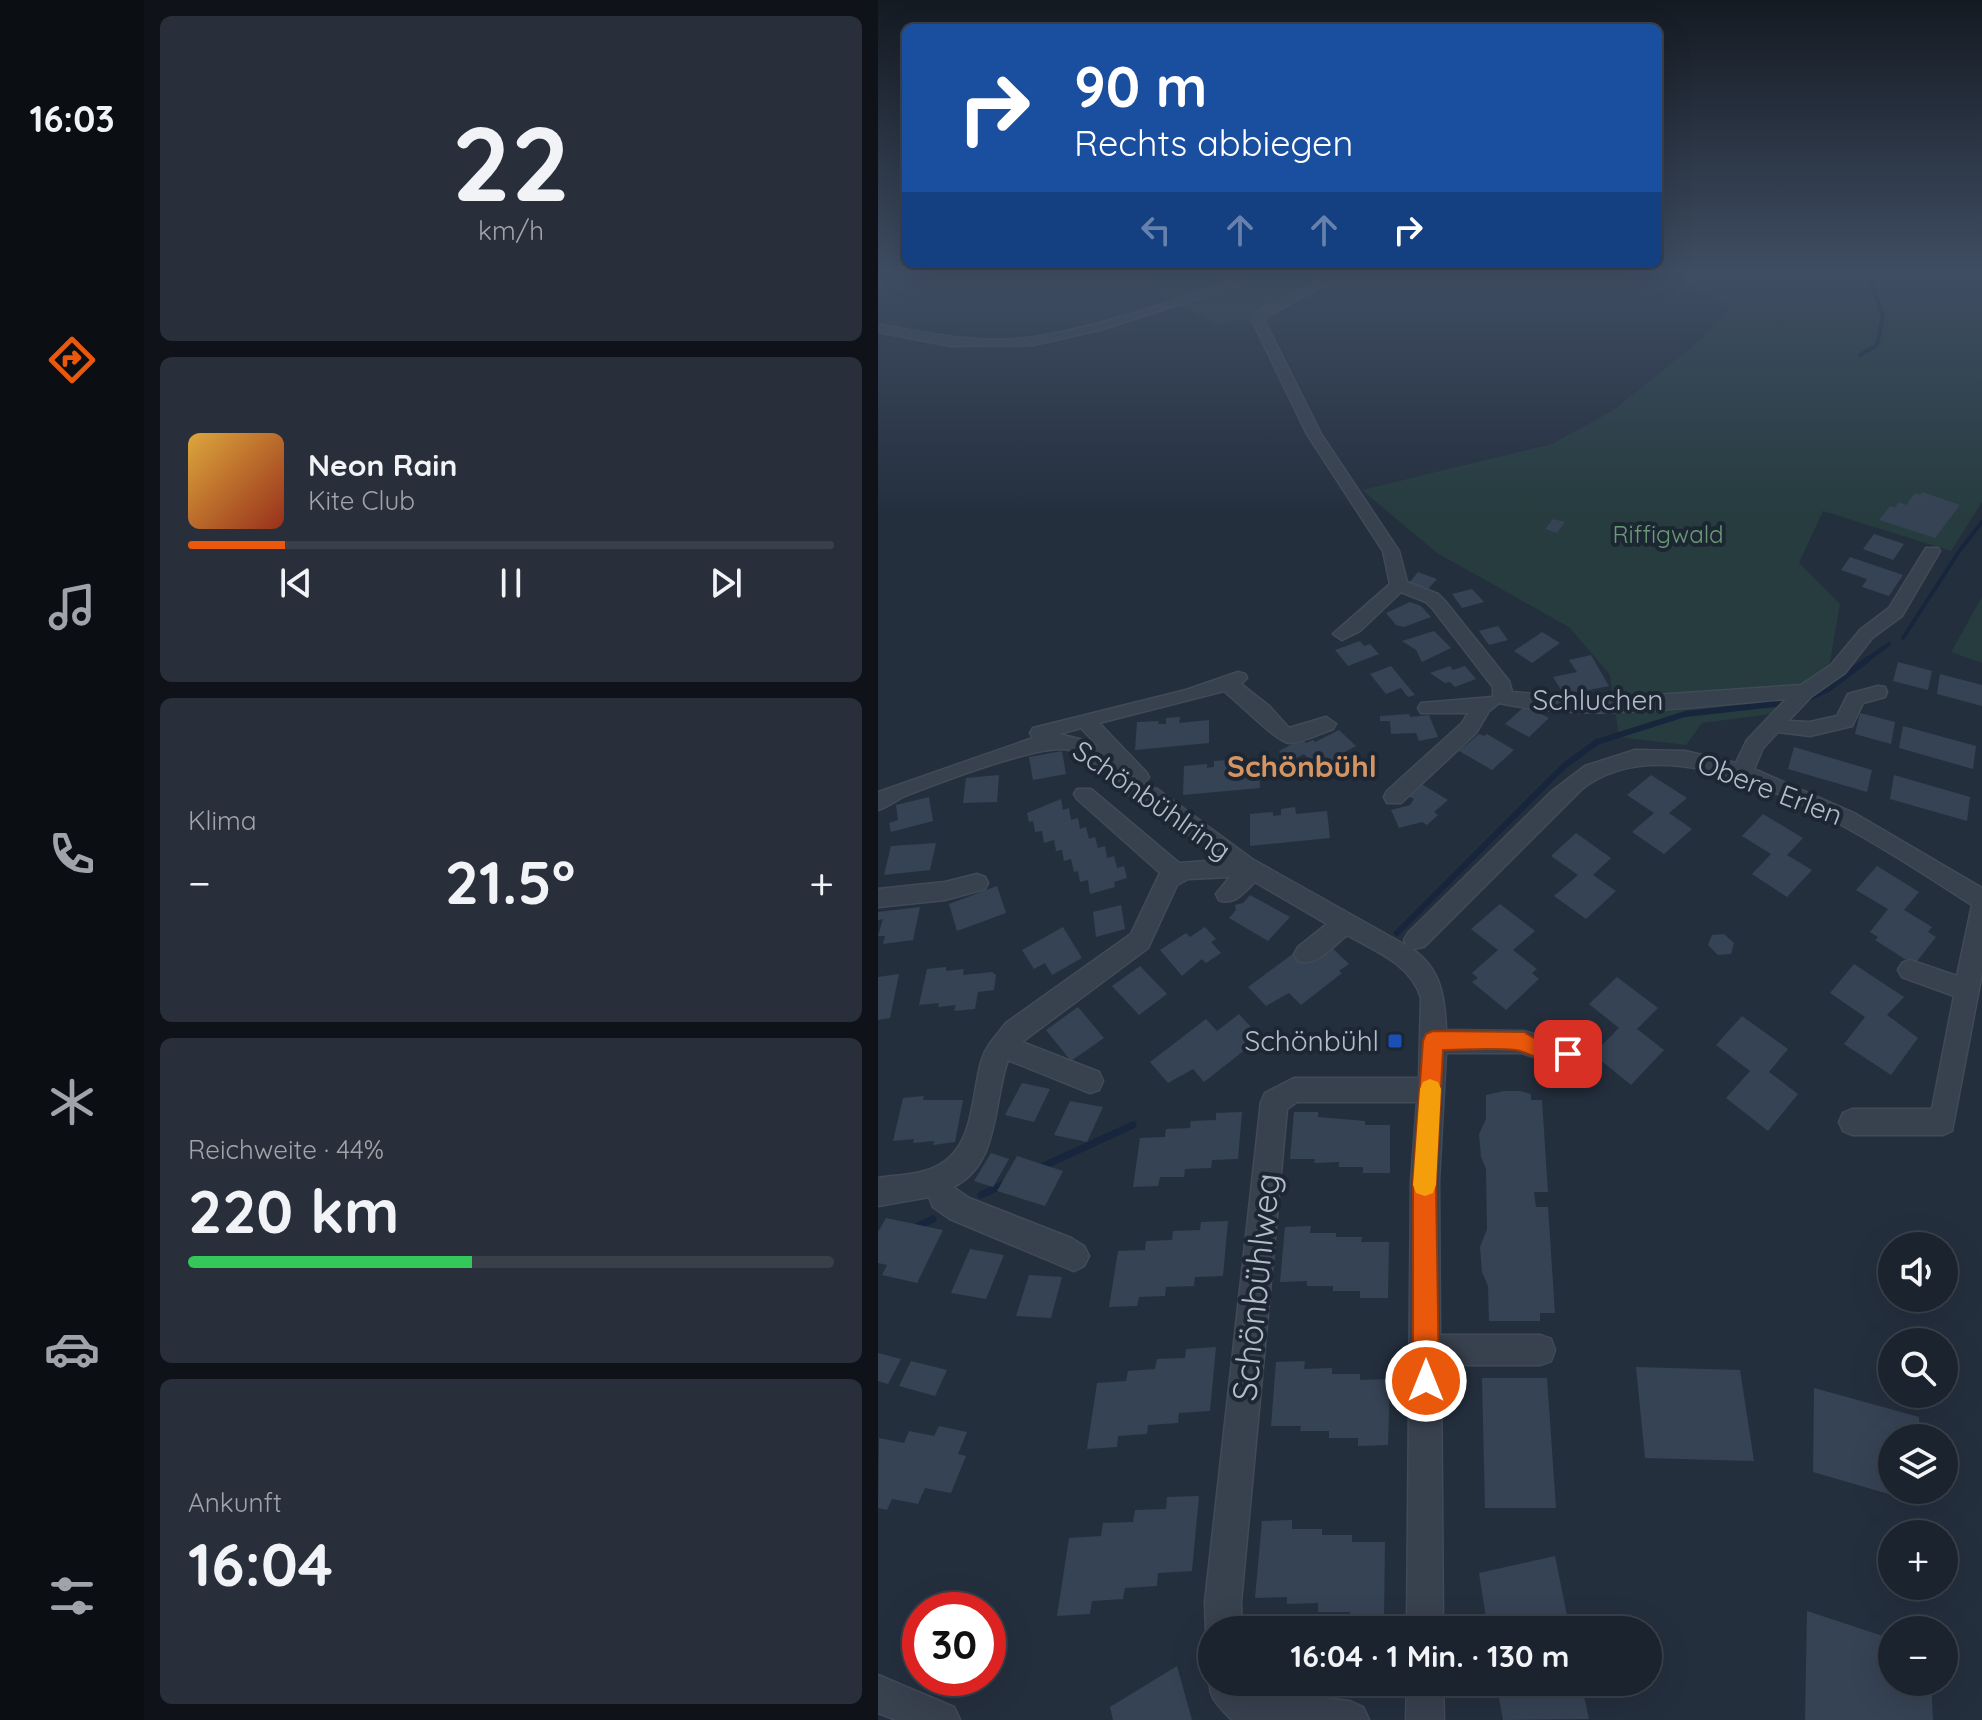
<!DOCTYPE html>
<html lang="de">
<meta charset="utf-8">
<style>
:root{--surface:#1b232e;--page:#282f3a;--text:#f1f3f6;--muted:#a0a4aa;--line:#39404a;--accent:#ea580c}
body{margin:0;font-family:Quicksand,sans-serif;background:var(--page);color:var(--text);height:100vh;display:flex;flex-direction:column;font-size:30px;white-space:nowrap}
*{box-sizing:border-box;margin:0}
p{font-size:26px;color:var(--muted)}
.icon{flex:none;width:44px;height:44px;fill:none;stroke:currentColor;stroke-width:2;stroke-linecap:round;stroke-linejoin:round}
.map{position:relative;flex:1;overflow:hidden}
.side{display:flex;flex-direction:column;gap:16px;padding:16px;background:#0f1319;width:734px}
.side>*{flex:none}
.top-card{position:absolute;left:24px;top:24px;width:760px;height:244px;border-radius:12px;box-shadow:0 8px 32px #0002,0 0 0 2px var(--line);background:#1a4fa0;color:#fff;overflow:hidden}
.controls{position:absolute;left:1000px;top:1232px;display:grid;gap:16px}
.controls a{display:grid;place-items:center;width:80px;height:80px;border-radius:50%;background:var(--surface);box-shadow:0 8px 32px #0002,0 0 0 2px var(--line);font-size:40px}
.speed{position:absolute;left:24px;top:1592px;display:flex;gap:16px;font-size:40px;font-weight:700;text-align:center}
.speed>*{display:grid;place-content:center;width:104px;height:104px;border-radius:50%;background:var(--surface);box-shadow:0 8px 32px #0002,0 0 0 2px var(--line);line-height:1}
.speed .limit{border:12px solid #d22;background:#fff;color:#111}
.pin{position:absolute;display:grid;place-items:center;width:68px;height:68px;color:#fff;margin:-34px;border-radius:16px;box-shadow:0 4px 12px #0006}
.me{position:absolute;width:88px;margin:-44px;rotate:0deg;stroke-linejoin:round;filter:drop-shadow(0 0 6px #0008)}
.turn{display:flex;align-items:center;gap:28px;height:168px;padding:0 40px;font-size:36px}
.turn .icon{width:104px;height:104px;stroke-width:2.5}
.turn b{display:block;font-size:56px;line-height:68px}
.lanes{display:flex;align-items:center;height:76px;padding:0 40px;background:#0003;justify-content:center;gap:40px;direction:ltr}
.lanes .off{opacity:.35}
.big{font-size:60px;font-weight:800;line-height:1.1}
.side .widget{flex:1;display:flex;flex-direction:column;justify-content:center;gap:12px;min-width:0;padding:0 28px;border-radius:12px;background:var(--page)}
.side .dial{align-items:center;gap:0}
.dial b{font-size:104px;line-height:1}
.song{display:flex;align-items:center;gap:24px}
.cover{width:96px;height:96px;border-radius:12px;background:linear-gradient(135deg,hsl(40 70% 55%),hsl(10 70% 35%))}
.played{height:8px;border-radius:4px;background:linear-gradient(90deg,var(--accent) 15%,var(--line) 15%)}
.keys{display:flex;justify-content:space-around;direction:ltr}
.heat{display:flex;justify-content:space-between;align-items:center;font-size:44px;direction:ltr}
.charge{height:12px;border-radius:6px;background:linear-gradient(90deg,#34c759 44%,var(--line) 0)}
.trip{position:absolute;left:320px;top:1616px;width:464px;height:80px;border-radius:40px;background:var(--surface);box-shadow:0 8px 32px #0002,0 0 0 2px var(--line);font-weight:800;line-height:80px;text-align:center}
main{display:flex;flex:1;min-height:0}
.dock{display:flex;flex-direction:column;width:144px;justify-content:space-around;align-items:center;background:#0b0e12;color:var(--muted)}
.dock .icon{width:56px;height:56px}
.dock .active{color:var(--accent)}
.dock b{font-size:36px;color:var(--text)}
.map>svg:first-child{display:block}
.green{fill:#263c3f}
.lines{fill:none;stroke-linecap:round;stroke-linejoin:round}
.stream-far2{stroke:#17263c;stroke-width:4}
.stream-far1{stroke:#17263c;stroke-width:6}
.stream{stroke:#17263c;stroke-width:7}
.building{fill:#364354}
.minor-casing{stroke:#414a57;stroke-width:3}
.minor{fill:#38414e;fill-rule:evenodd}
.route{fill:#ea580c;stroke:#983908;stroke-width:2}
.slow{fill:#f59e0b}
.transit-dot{fill:#1a4fb4;stroke:#1d2633;stroke-width:3}
.labels{text-anchor:middle;stroke-width:8;stroke-linejoin:round;paint-order:stroke}
.far-park-label{font-size:24px;fill:#6b9a76;stroke:#1d2633}
.street-label{font-size:28px;fill:#b4bcc9;stroke:#1d2633}
.poi-label{font-size:28px;fill:#b4bcc9;stroke:#1d2633;text-anchor:end}
.neighbourhood-label{font-size:30px;font-weight:bold;fill:#d59563;stroke:#1d2633}
.near-street-label{font-size:34px;fill:#b4bcc9;stroke:#1d2633}
</style>
<main>
<nav class="dock">
<b>16:03</b>
<svg class="icon active" aria-label="directions" viewBox="0 0 24 24"><path d="M12 3l9 9-9 9-9-9zM9 14v-3h6M13 9l2 2-2 2"/></svg>
<svg class="icon" aria-label="music" viewBox="0 0 24 24"><path d="M9 18V5l10-2v13"/><circle cx="6" cy="18" r="3"/><circle cx="16" cy="16" r="3"/></svg>
<svg class="icon" aria-label="phone" viewBox="0 0 24 24"><path d="M5 4h4l2 5-3 2q2 4 5 5l2-3 5 2v4C11 20 4 13 5 4z"/></svg>
<svg class="icon" aria-label="climate" viewBox="0 0 24 24"><path d="M12 3v18M4 7l16 10M4 17L20 7"/></svg>
<svg class="icon" aria-label="car" viewBox="0 0 24 24"><path d="M5 17H2v-5l4-1 3-4h7l3 4 3 1v5h-3M9 17h6M6 11h13"/><circle cx="7" cy="17" r="2"/><circle cx="17" cy="17" r="2"/></svg>
<svg class="icon" aria-label="filters" viewBox="0 0 24 24"><path d="M4 7h16M4 17h16"/><circle cx="9" cy="7" r="2"/><circle cx="15" cy="17" r="2"/></svg>
</nav>
<section class="side">
<div class="widget dial"><b>22</b><p>km/h</p></div>
<div class="widget">
<div class="song"><i class="cover"></i><div><b>Neon Rain</b><p>Kite Club</p></div></div>
<div class="played"></div>
<div class="keys"><svg class="icon" aria-label="previous" viewBox="0 0 24 24"><path d="M18 5L8 12l10 7zM5 5v14"/></svg><svg class="icon" aria-label="pause" viewBox="0 0 24 24"><path d="M8 5v14M16 5v14"/></svg><svg class="icon" aria-label="next" viewBox="0 0 24 24"><path d="M6 5l10 7-10 7zM19 5v14"/></svg></div>
</div>
<div class="widget"><p>Klima</p>
<div class="heat"><a>−</a><b class="big">21.5°</b><a>+</a></div>
</div>
<div class="widget"><p>Reichweite · 44%</p><b class="big">220 km</b><div class="charge"></div></div>
<div class="widget"><p>Ankunft</p><b class="big">16:04</b></div>
</section>
<div class="map">
<svg width="1104" height="1720" viewBox="0 0 1104 1720">
<rect width="100%" height="100%" fill="#242f3e"/>
<!-- green -->
<path class="green" d="M255,273H463L389,309L378,315L375,321L337,325L295,301Z
M795,273H1104V502L1073,551L945,511L921,563L962,604L951,667L893,714L824,723L808,745L741,737L732,675L691,627L559,553L484,490L674,444L734,411L814,347L853,308Z
M1104,597V663L1073,652Z"/>
<g class="lines">
<!-- stream-far2 -->
<path class="stream-far2" d="M982,355L999,345L1005,316L990,273
M1025,638L1082,550L1104,522
M987,661L1011,644"/>
<!-- stream-far1 -->
<path class="stream-far1" d="M927,700L950,689L990,659
M519,933L686,766L719,742L807,714L907,703"/>
<!-- stream -->
<path class="stream" d="M161,1168L255,1125
M103,1195L129,1183
M36,1228L55,1219"/>
</g>
<!-- building -->
<path class="building" d="M1044,492L1082,505L1057,538L1001,520L1012,506L1017,507L1021,502L1028,505L1037,493L1042,495Z
M675,519L687,522L679,533L667,529Z
M996,534L1026,544L1015,560L985,549Z
M972,557L1025,575L1011,596L984,587L989,579L963,570Z
M540,572L559,579L550,589L531,583Z
M594,589L606,602L584,608L574,594Z
M532,602L543,606L553,617L526,627L518,625L508,613Z
M620,626L630,640L611,645L601,631Z
M556,631L573,648L544,662L538,650L524,641Z
M664,632L682,643L654,663L636,651Z
M482,641L486,646L492,644L501,654L470,666L457,650Z
M713,655L731,686L686,695L675,677L699,672L691,660Z
M1020,662L1054,671L1050,690L1015,681Z
M513,666L537,695L530,697L523,688L508,694L492,674Z
M572,666L575,670L587,666L598,679L577,687L572,682L567,683L552,673Z
M1062,674L1104,685V706L1059,694Z
M647,706L671,718L651,737L627,724Z
M982,713L1017,722L1013,744L977,734Z
M531,714L532,717L551,715L560,737L541,741L538,733L513,734L512,721H502V716Z
M302,717L301,723L331,720V743L257,750L259,722L281,721L280,724H288V718Z
M1025,726L1098,746L1095,769L1021,748Z
M461,730L478,746L458,757L461,760L442,771L426,754L411,762L401,751L424,739L428,743L435,740L437,742Z
M601,734L606,736L609,734L636,750L614,770L581,751Z
M916,747L994,770L989,792L910,769Z
M184,751L188,774L155,780L151,757Z
M350,760V766L381,763L382,788L305,795L306,766L329,764V768L336,767V761Z
M121,775L119,802L85,803L88,778Z
M773,775L809,798L791,813L814,829L786,854L754,832L776,813L749,795Z
M1016,775L1092,797L1089,821L1012,799Z
M542,783L570,800L556,812L560,815L549,825L544,822L521,828L513,810L532,805L536,799L528,795Z
M51,797L55,821L13,832L11,823L20,820L18,805Z
M183,799L185,810L191,808L193,820L200,818L202,829L208,827L211,839L217,837L220,848L227,846L229,858L236,856L239,868L246,866L249,878L236,882L237,887L212,894L210,880L202,882L200,871L196,872L193,859L186,861L184,850L178,851L176,840L166,843L164,831L157,832L155,821L151,822L149,813Z
M417,807L418,814L449,811L452,838L372,846V814L395,812V816L403,815V809Z
M885,814L925,838L909,855L934,870L909,897L874,874L893,854L864,836Z
M698,833L733,858L715,875L738,891L708,919L676,896L700,875L673,856Z
M58,843L52,870L6,875L13,846Z
M999,866L1041,892L1026,910L1054,927L1050,932L1058,937L1036,965L997,940L1000,937L992,932L1010,909L978,890Z
M119,886L128,913L79,931L71,904Z
M372,895L412,917L390,941L351,918L358,910L357,905L365,903Z
M622,904L657,931L635,950L659,969L654,973L661,979L628,1010L594,982L600,978L594,973L620,950L593,929Z
M243,905L247,929L218,937L215,912Z
M42,907L35,940L5,944L7,936H0L5,919L0,920V912Z
M185,927L204,958L174,975L167,963L156,969L144,950Z
M327,927L338,939L333,942L343,953L328,963L324,959L304,976L282,950L308,933L312,937Z
M846,934L856,943L853,954L840,955L830,945L834,935Z
M452,946L471,964L461,971L464,973L423,1005L411,993L388,1006L370,987L420,950Z
M976,964L1026,997L1009,1015L1040,1038L1013,1075L966,1044L987,1017L952,993Z
M262,966L289,994L261,1015L234,986Z
M68,967V971L86,969L85,975L114,972L118,975L116,990L100,992L97,1009L76,1011L78,1005L60,1007L61,1003L41,1005L49,969Z
M21,974L12,1018L0,1020V977Z
M739,977L780,1008L759,1029L786,1050L753,1085L715,1054L741,1028L711,1004Z
M200,1007L226,1038L193,1061L168,1030Z
M361,1014L380,1035L369,1043L372,1046L326,1082L315,1069L290,1083L272,1062L328,1019L339,1031Z
M864,1016L910,1049L891,1072L920,1094L890,1131L848,1098L872,1071L838,1045Z
M144,1083L172,1089L156,1122L127,1115Z
M626,1091H642L653,1094V1100H664L670,1192H656L658,1207H670L677,1313H662V1321H611L610,1286L604,1272L602,1247L609,1229L608,1169L603,1157L601,1134L608,1119V1095Z
M46,1096L45,1100H85L77,1142L55,1145L56,1141L35,1143L36,1139L15,1141L25,1098Z
M192,1101L225,1107L209,1142L176,1135Z
M364,1112L360,1159L334,1160L333,1168L307,1169L306,1177H282L280,1186L255,1187L262,1138L287,1137L288,1129L312,1128L313,1121L338,1120V1113Z
M416,1112H440V1117L487,1121V1125H512V1173H485V1167H461V1162L436,1163L437,1159H412Z
M113,1153L131,1159L115,1187L96,1181Z
M139,1156L185,1171L167,1206L119,1191Z
M8,1218L65,1230L39,1283L4,1275L9,1265L0,1263V1232Z
M350,1221L345,1276L317,1277L316,1286L288,1287L287,1296L261,1297L259,1306L231,1307L240,1251L267,1250L268,1241L294,1240L295,1231L322,1230L323,1222Z
M433,1226L432,1233H458V1237H484L483,1242H511L510,1298H482V1291H455V1286H429V1281L402,1282L407,1227Z
M92,1249L126,1255L108,1299L73,1293Z
M151,1275L184,1277L173,1318L138,1316Z
M338,1347L332,1411L301,1413L300,1423L270,1425L269,1434L240,1436L239,1447L209,1449L219,1383L248,1381L250,1371L277,1369L279,1359L307,1358L308,1349Z
M0,1353L23,1359L10,1384L0,1381Z
M33,1361L69,1370L57,1396L21,1386Z
M427,1361L426,1369L454,1368V1374H482V1380L512,1379L510,1445L480,1446V1438H451V1431H422L423,1426H393L398,1362Z
M758,1367L862,1370L876,1461L767,1458Z
M604,1378H669L678,1508H607Z
M936,1388L1041,1417L1042,1438H1014V1490H1044L1045,1504L935,1472Z
M61,1426L89,1432L80,1454L88,1456L73,1493L47,1488L40,1504L14,1499L9,1510L0,1508L1,1438L26,1443L31,1431L56,1436Z
M321,1496L314,1571L280,1573L279,1586L247,1588L245,1599L214,1601L212,1614L179,1616L191,1538L223,1536L225,1523L255,1522L257,1510L288,1509L289,1497Z
M414,1520V1529H444V1535H474V1542H507L506,1621H471L472,1612H440V1603L409,1604V1597L377,1598L384,1521Z
M677,1556L692,1630H610L601,1573Z
M929,1611L1014,1639V1682H1053L1055,1720H927Z
M299,1666L314,1720H235L232,1707Z
M618,1682H703L711,1719L625,1720Z"/>
<g class="lines">
<!-- minor casing -->
<g class="minor-casing">
<path id="minor" d="M380,273H399L222,330L155,345L73,346L0,332V324C51,334 105,345 157,337C233,325 307,296 380,273Z
M456,273H471L391,315L386,320L443,434L521,551L529,582L560,594L567,601L631,681L634,692L692,697H748L923,685L953,665L982,630L1011,608L1048,548H1060L1062,551L1024,616L994,638L967,673L934,696L910,721L932,722L959,716L970,694L1000,686L1007,687L1009,692L1007,697L985,703L974,726L932,736L900,732L885,748L876,769L976,813L1104,888V973L1074,1131L1065,1135H974L965,1131L961,1122L965,1113L974,1109H1054L1076,996L1024,977L1020,970L1024,963L1032,960L1079,976L1094,905C1004,848 807,709 704,789L546,947L534,949C563,968 567,998 568,1030L646,1031L710,1051L714,1059L710,1067L701,1071L643,1053H568L561,1181L562,1335H662L673,1339L677,1350L673,1361L662,1365H563L565,1630H529L533,1181L539,1102H419L409,1109L363,1602L364,1630H334V1643L328,1630L327,1602L383,1102L387,1093L416,1078H541L543,998C533,964 497,951 469,935C455,946 438,968 420,961L416,954L420,947L449,924L377,882C366,892 357,906 341,900L338,894L352,877L310,879L299,885L270,948L144,1042L221,1072L225,1081L221,1090L212,1093L130,1060C115,1101 122,1165 75,1187L91,1198L193,1238L206,1246L211,1256L206,1266L196,1271L72,1219L55,1207L51,1197L0,1206V1178C19,1175 44,1175 61,1165C98,1144 93,1094 104,1059C109,1044 119,1035 128,1023L253,934L282,873L199,799L196,794L199,789H213L301,863L344,860L266,801C236,796 222,759 192,750C165,742 58,784 27,796C18,800 10,807 0,810V792L155,738L152,733L155,728L308,690L360,672L367,674L369,678L363,684L391,706L411,728L448,717L458,724L455,729C443,733 424,743 411,743C400,743 359,701 346,691L221,723L268,772L271,777L265,785L279,789L374,859L529,946L526,940L530,933L673,792L707,766L757,750L807,751L858,763L869,740L908,699C815,706 714,723 621,703L611,711L598,733L523,803H509L506,797L509,791L584,723L590,713H543L540,708L543,703L615,697V687L555,609L548,602L523,592L482,631L464,640L455,634L512,584L505,551L429,434L374,320L383,309ZM203,728L221,747L209,741L181,734Z
M99,874L107,877L110,883L107,889L67,900L0,907V889L67,882Z
M334,1674V1682H368L378,1691L472,1701L485,1707L491,1720H354C340,1706 326,1694 334,1674Z
M0,1675L76,1707L82,1720H18L0,1713Z
M529,1682H565L566,1720H528Z"/>
</g>
<!-- minor -->
<use href="#minor" class="minor"/>
</g>
<!-- sky -->
<linearGradient id="sky" x2="0" y2="1"><stop stop-color="#141a22"/><stop offset="0.53" stop-color="#3f4d63"/><stop offset="1" stop-color="#3f4d63" stop-opacity="0"/></linearGradient>
<rect width="1104" height="514" fill="url(#sky)"/>
<!-- route -->
<path class="route" d="M555,1031L646,1032L661,1041L697,1047L700,1054L697,1061C677,1068 660,1057 642,1051C628,1047 582,1050 565,1050L558,1181L561,1381L557,1391L548,1394L539,1391L535,1381V1181L545,1041L548,1034Z"/>
<!-- slow -->
<path class="slow" d="M552,1079L560,1082L563,1089L558,1185L555,1193L547,1196L538,1193L535,1185L542,1089L545,1082Z"/>
<!-- markers -->
<rect class="transit-dot" x="509" y="1033" width="16" height="16" rx="4"/>
<g class="labels">
<!-- far-park labels -->
<g class="far-park-label">
<text x="790" y="543">Riffigwald</text>
</g>
<!-- street labels -->
<g class="street-label">
<text x="720" y="710">Schluchen</text>
<text transform="translate(892 789) rotate(21)" y="10">Obere Erlen</text>
<text transform="translate(274 800) rotate(35)" y="10">Schönbühlring</text>
</g>
<!-- poi labels -->
<g class="poi-label">
<text x="501" y="1051">Schönbühl</text>
</g>
<!-- neighbourhood labels -->
<g class="neighbourhood-label">
<text x="424" y="777">Schönbühl</text>
</g>
<!-- near-street labels -->
<g class="near-street-label">
<text transform="translate(378 1287) rotate(-84)" y="12">Schönbühlweg</text>
</g>
</g>
</svg>
<div class="controls">
<a><svg class="icon" aria-label="sound" viewBox="0 0 24 24"><path d="M4 9h4l5-4v14l-5-4H4zM17 9q2 3 0 6"/></svg></a>
<a><svg class="icon" aria-label="search" viewBox="0 0 24 24"><circle cx="10" cy="10" r="6"/><path d="M15 15l6 6"/></svg></a>
<a><svg class="icon" aria-label="layers" viewBox="0 0 24 24"><path d="M12 4l9 5-9 5-9-5zM3 14l9 5 9-5"/></svg></a>
<a>+</a>
<a>−</a>
</div>
<div class="speed"><div class="limit">30</div></div>
<div class="pin" style="left:690px;top:1054px;background:#d93025"><svg class="icon" aria-label="arrive" viewBox="0 0 24 24"><path d="M6 21V4h12l-3 4 3 4H6"/></svg></div>
<svg class="me" style="left:548px;top:1381px" viewBox="-20 -20 40 40"><circle r="17" fill="#ea580c" stroke="#fff" stroke-width="3"/><path d="M0-11L8 9 0 5-8 9z" fill="#fff"/></svg>
<div class="trip">16:04 · 1 Min. · 130 m</div>
<div class="top-card">
<div class="turn"><svg class="icon" aria-label="right" viewBox="0 0 24 24"><path d="M7 20v-9h11M14 6l5 5-5 5"/></svg><div><b>90 m</b>Rechts abbiegen</div></div>
<div class="lanes"><svg class="icon off" aria-label="left" viewBox="0 0 24 24"><path d="M17 20v-9H6M10 6l-5 5 5 5"/></svg><svg class="icon off" aria-label="ahead" viewBox="0 0 24 24"><path d="M12 20V5M6 11l6-6 6 6"/></svg><svg class="icon off" aria-label="ahead" viewBox="0 0 24 24"><path d="M12 20V5M6 11l6-6 6 6"/></svg><svg class="icon" aria-label="right" viewBox="0 0 24 24"><path d="M7 20v-9h11M14 6l5 5-5 5"/></svg></div>
</div>
</div>
</main>
